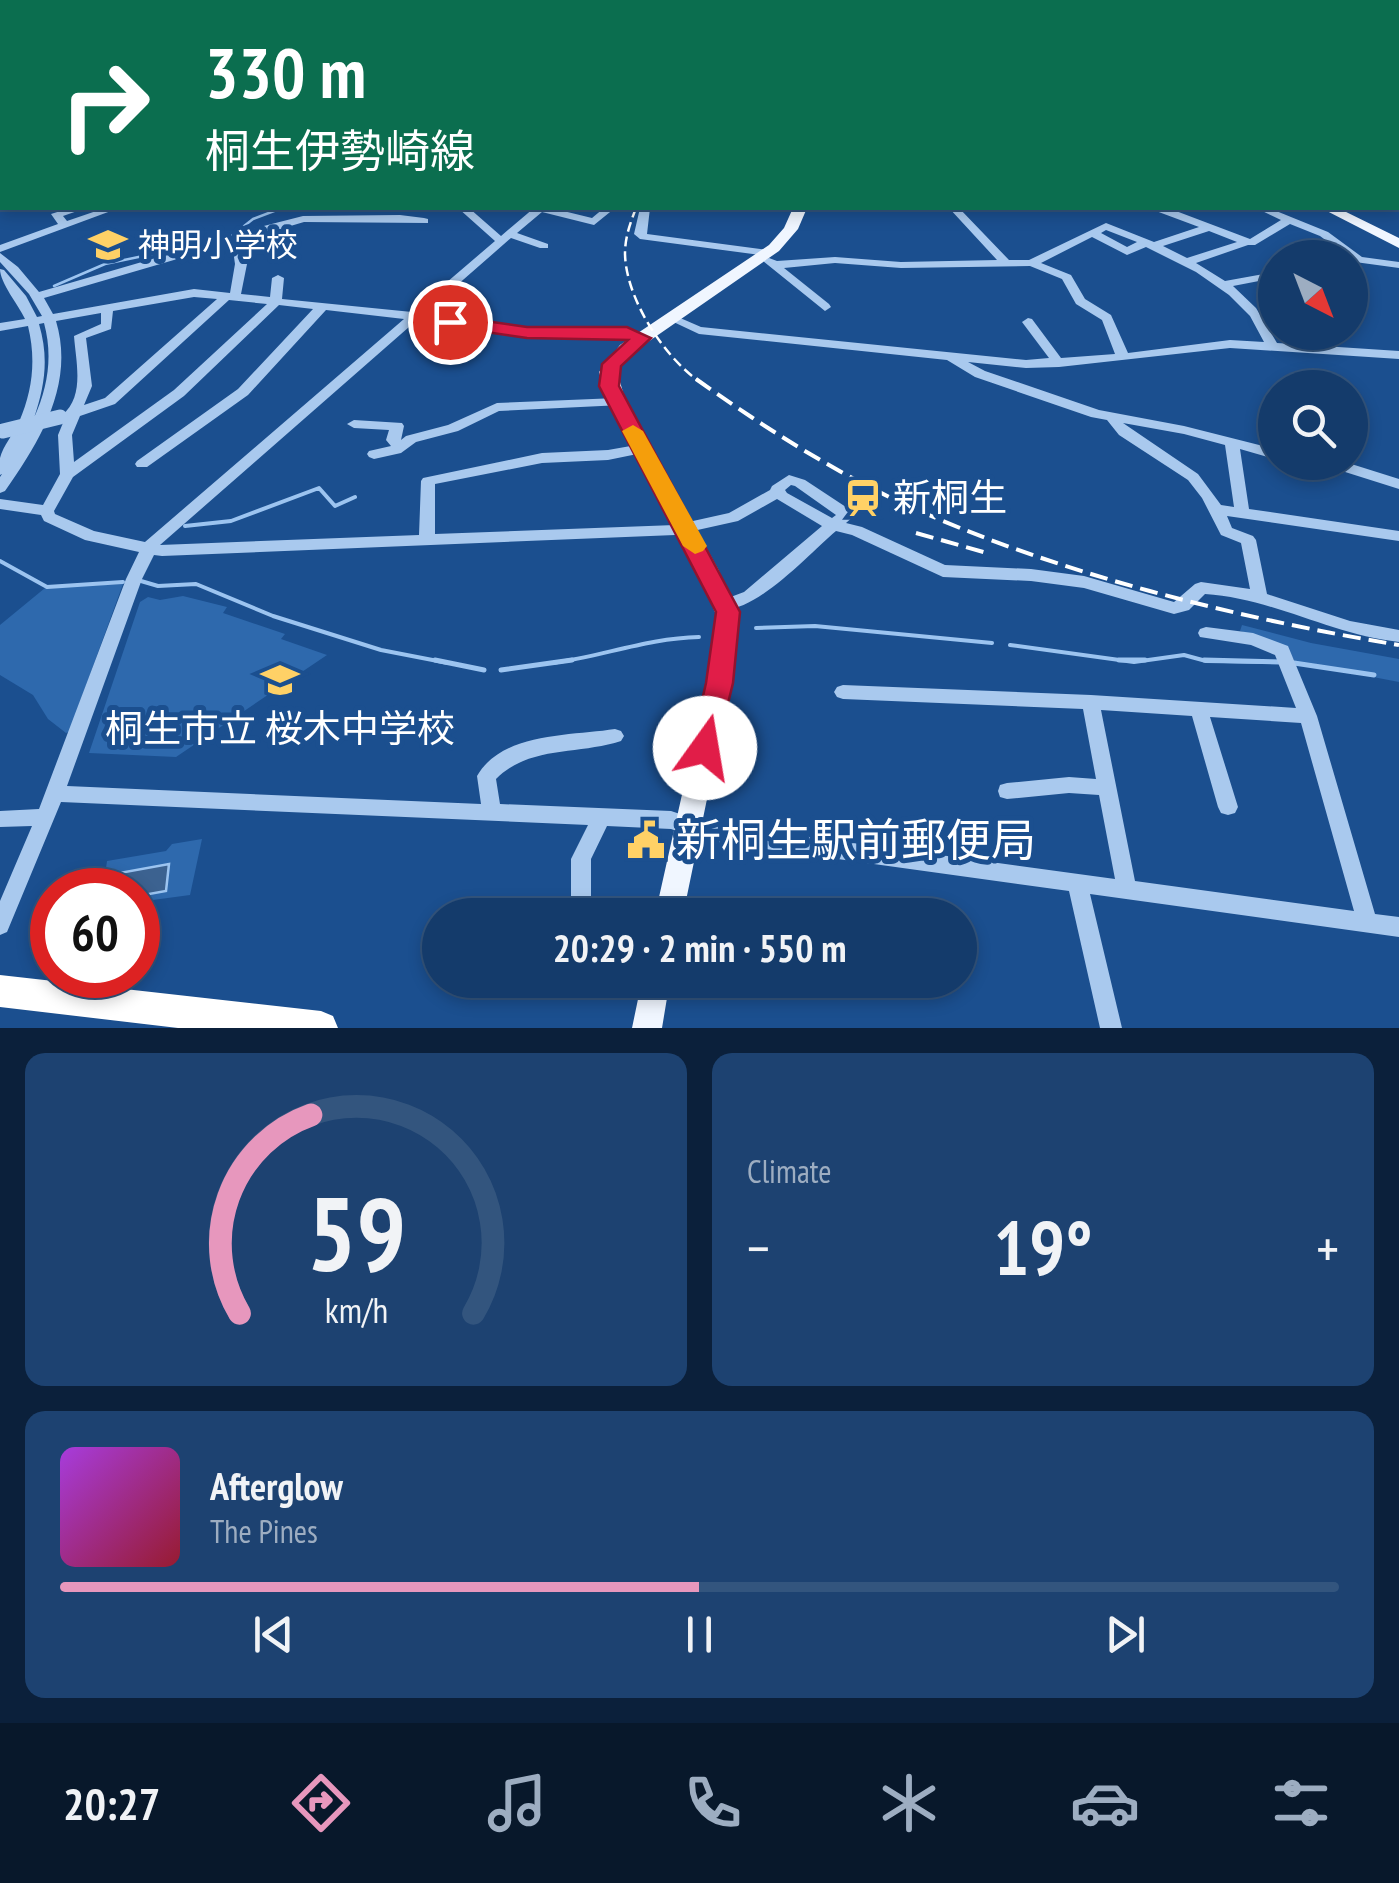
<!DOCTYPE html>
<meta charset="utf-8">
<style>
:root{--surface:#143b6b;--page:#1d4271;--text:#f1f3f6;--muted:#9dadc1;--line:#33557e;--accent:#e797bd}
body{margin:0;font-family:"PT Sans Narrow","Noto Sans JP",sans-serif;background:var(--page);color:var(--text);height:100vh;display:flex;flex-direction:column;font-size:38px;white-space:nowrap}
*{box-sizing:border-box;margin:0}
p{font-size:32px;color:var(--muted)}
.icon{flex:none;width:55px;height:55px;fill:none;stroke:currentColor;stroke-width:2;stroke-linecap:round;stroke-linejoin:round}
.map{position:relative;height:1028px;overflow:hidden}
.side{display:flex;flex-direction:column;gap:25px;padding:25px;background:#0b203b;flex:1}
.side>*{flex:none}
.hud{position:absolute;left:0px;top:0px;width:1400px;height:210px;box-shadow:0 5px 15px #0003,0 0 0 2px var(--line);background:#0b6e4f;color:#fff;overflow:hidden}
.needle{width:65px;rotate:138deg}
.tools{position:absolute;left:1258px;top:240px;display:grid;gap:20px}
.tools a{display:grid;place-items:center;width:110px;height:110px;border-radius:50%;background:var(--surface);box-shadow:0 5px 15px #0003,0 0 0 2px var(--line);font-size:50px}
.speed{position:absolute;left:30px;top:868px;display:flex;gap:20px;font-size:50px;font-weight:700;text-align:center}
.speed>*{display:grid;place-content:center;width:130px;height:130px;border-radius:50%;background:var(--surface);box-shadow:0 5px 15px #0003,0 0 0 2px var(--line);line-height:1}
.speed .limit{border:15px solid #d22;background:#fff;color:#111}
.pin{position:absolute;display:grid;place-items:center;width:85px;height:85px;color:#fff;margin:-42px;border:5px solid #fff;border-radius:50%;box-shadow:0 2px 10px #0007}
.me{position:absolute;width:110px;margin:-55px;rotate:13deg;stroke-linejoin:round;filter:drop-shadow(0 0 8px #0008)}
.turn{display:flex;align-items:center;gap:35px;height:210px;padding:0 40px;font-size:45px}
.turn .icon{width:130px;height:130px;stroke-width:2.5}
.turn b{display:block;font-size:70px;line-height:85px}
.big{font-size:75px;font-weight:800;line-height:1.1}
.side .tile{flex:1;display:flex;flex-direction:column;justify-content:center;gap:15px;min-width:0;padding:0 35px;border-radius:20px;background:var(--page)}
.side .dial{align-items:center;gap:0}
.dial svg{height:260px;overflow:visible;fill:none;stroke:var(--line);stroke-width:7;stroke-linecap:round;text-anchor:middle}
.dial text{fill:var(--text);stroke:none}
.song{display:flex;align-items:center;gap:30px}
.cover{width:120px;height:120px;border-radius:15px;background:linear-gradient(135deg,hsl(280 70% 55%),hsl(350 70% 35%))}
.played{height:10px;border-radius:5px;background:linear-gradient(90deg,var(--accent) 50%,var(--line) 50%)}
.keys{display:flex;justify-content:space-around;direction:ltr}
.heat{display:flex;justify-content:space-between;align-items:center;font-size:55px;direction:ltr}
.side .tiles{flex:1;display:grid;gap:25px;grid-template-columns:1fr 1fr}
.tile:last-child{grid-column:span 2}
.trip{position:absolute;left:422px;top:898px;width:555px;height:100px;border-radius:50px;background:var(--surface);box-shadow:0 5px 15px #0003,0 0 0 2px var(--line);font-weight:800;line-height:100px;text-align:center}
.tabs{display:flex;height:160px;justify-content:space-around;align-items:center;background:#08182b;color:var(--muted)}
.tabs .icon{width:70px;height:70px}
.tabs .current{color:var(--accent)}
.tabs b{font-size:45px;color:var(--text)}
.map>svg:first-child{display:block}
.green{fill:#2e69ad}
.water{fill:#3c6290;stroke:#9cc4f0;stroke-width:2.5}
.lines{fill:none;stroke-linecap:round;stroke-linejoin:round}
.stream-far2{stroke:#9cc4f0;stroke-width:2.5}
.stream-far1{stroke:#9cc4f0;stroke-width:4}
.stream{stroke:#9cc4f0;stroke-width:5}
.minor{fill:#a9c9ee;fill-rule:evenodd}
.major{fill:#f0f6ff;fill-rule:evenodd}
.highway{fill:#fff;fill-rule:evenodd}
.rail-far1{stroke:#fff;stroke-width:2.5;stroke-dasharray:10 5;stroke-linecap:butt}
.rail{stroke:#fff;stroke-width:4;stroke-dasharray:18 8;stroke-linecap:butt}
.minor-bridge{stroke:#a9c9ee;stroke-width:15}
.route{fill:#e11d48;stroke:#92132f;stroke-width:2.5}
.slow{fill:#f59e0b}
.labels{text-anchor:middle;stroke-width:10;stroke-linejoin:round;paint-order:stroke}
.far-poi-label{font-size:32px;fill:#fff;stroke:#1b4f8f;text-anchor:start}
.poi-label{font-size:38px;fill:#fff;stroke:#1b4f8f;text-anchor:start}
.near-poi-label{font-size:45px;fill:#fff;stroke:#1b4f8f;text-anchor:start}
</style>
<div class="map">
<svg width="1399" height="1028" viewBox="0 0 1399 1028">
<rect width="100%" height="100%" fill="#1b4f8f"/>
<!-- green -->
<path class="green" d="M123,584L69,732L66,733L48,719L33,695L0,675V625L45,588Z
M183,596L227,607L223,613L285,634L281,639L327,655L176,757L89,753L140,602L148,597L160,600Z
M1242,625L1311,643L1399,659V682L1295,662C1284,640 1262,638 1240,631Z
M202,839L190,895L138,902V890H103L107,861L166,851L172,844Z"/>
<!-- water -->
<path class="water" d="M169,864L166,891L138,896V890H112L114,874Z"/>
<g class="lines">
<!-- stream-far2 -->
<path class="stream-far2" d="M54,286L105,264L229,238L253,219L282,208"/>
<!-- stream-far1 -->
<path class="stream-far1" d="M185,526L231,521L319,488L335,506L355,497
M0,561L47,587L123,582
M141,581L158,586L196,584L273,616L381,650L448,663
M756,628L815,626L992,643
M1010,645L1134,662L1184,655L1206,661L1280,662
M553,663C603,656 649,638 699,637"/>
<!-- stream -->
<path class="stream" d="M435,660L484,670
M1119,660H1145
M1204,660L1280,662
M1294,663L1374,675
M501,670L572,660"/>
<!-- minor -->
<path class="minor" d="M2,0H10L11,2H3Z
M119,0H127L125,2H117Z
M505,0H513L511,2H503Z
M550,0H558L559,1L552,2Z
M875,0H883L881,2H873Z
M1398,9H1399V13H1398Z
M1398,38H1399V42H1398Z
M2,51V57L0,58V52Z
M0,131H2V137H0Z
M70,208H86L63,216L67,221L105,208H119L0,252V245L58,224L51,214Z
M458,208H469L501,236L534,208H551L592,218L604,208H615L594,225L542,212L517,233L548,244V248H540L511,238L424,314L527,329H627L646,335V341L642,342L626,337H527L417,320L160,545L419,535L421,481L423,478L542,453L608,450L642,444L647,446L649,449L647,452L608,460L542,463L435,484V534L675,525L729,513L770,490L772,486L789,475L805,480L852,511L855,515L846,523L862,527L945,565L1031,569L1084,576L1174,602L1195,584L1201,582L1250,589L1241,543L1221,535L1202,498L1188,480L1119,435L1107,420L1091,417L975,377L947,360L699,334L665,318L671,314L701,327L1026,360L1049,358L1022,322L1028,318L1032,319L1061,358L1115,354L1102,320L1076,304L1062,279L1030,266L901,268L835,263L784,268L829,304L831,307L825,311L763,261L769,258L777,261L835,257L901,262L997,260L949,208H959L1009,260H1029L1106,223L1154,242L1199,227L1156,211H1138L1133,208H1168L1250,239L1281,220L1256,208H1269L1328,232L1362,257L1399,262V268L1355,262L1320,236L1290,224L1255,245H1248L1196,263L1225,281L1275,272V278L1233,286L1256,308L1277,343L1399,351V359L1230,348L1059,367L1026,368L968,362L985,371L1099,410L1184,426L1275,449V459L1240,449L1249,509L1399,531V541L1227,516L1232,528L1253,536L1256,540L1267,594L1350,621L1399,630V642C1332,635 1272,598 1205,594L1189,610L1174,614L1084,588L1031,581L943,577L852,535L836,531C810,553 754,615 720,609L718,605L720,601L744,592L822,526L777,499L738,521L675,535L162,556L154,555L142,579L67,786L481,804L477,776C502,732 571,736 615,729L621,731L624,736L621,741C579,755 530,745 496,779L500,804L671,811L707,823L1115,879L1099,795L1069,793L1007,799L1000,797L998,791L1000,785L1007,783L1069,777L1096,779L1083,709L843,699L837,697L834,692L837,687L843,685L1091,695L1296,708L1275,655L1251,645L1200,637L1198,633L1200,629L1206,627L1253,633L1288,646L1317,716L1375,914L1399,917V937L1090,894L1122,1028H1100L1069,891L707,841L671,829L607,826L591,859V915H571V859L588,825L61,802L7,932L0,935V901L32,826L0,827V811L39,809L126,579L139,552L85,540L44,521L41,515L0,509V499L43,505L60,474L58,435L65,418L62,415C85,397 76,362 74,336L101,324V313L56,321C75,384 40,441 5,491L0,493V477L2,474L0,475C0,469 0,464 0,458C3,446 14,433 19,422C33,390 36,359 28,326L0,331V323L25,319C18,304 0,283 0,269L4,270L26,296L37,317L42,316L29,294L0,262V253L18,267L39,292L231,236L233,234L303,216L400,215L424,218L428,219V223L304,222L243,240L247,264L241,294L270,297L272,278L278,275L284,278L282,299L412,312L495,241ZM1106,230L1137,242L1127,247L1101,233ZM1209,231L1237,242L1187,258L1163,246ZM1092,237L1127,255L1146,247L1196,272L1229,295L1250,316L1264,342L1230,340L1128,353L1111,315L1085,299L1071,275L1041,263ZM232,243L235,264L230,293L194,289L53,314L44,298ZM194,297L217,299L105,398L84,405L92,386L86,338L111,329L113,311ZM229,300L267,304L174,390L74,462L72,435L80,416L115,404ZM279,305L313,309L238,389L137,461L135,464L137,467H147L248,395L326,310L404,319L145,542L94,531L55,514L54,511L73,477L184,396ZM44,323C53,356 48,387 34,418C45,385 49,358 39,324ZM1123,423L1184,434L1225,445L1234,507L1221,505L1198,474ZM791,485L795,486L836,515L832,518L787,493L785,490ZM1101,710L1192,716L1218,807L1221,813L1228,815L1235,813L1238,807L1210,717L1301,723L1354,911L1135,881Z
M640,208H650L647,234L768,250L774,253L768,256L640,239L634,234Z
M617,398L622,399L624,402L622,405L499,411L458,431L416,442L401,453L374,459L369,457L367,454L369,451L391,446L386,440L389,430L354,428L347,424L354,420L402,423L404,426L401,440L406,436L448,425L497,403Z
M1321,462H1345L1399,479V489L1323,465Z
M572,980H594L591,990L583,993L575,990Z"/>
<!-- major -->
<path class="major" d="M1159,0H1178L1179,2H1162Z
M793,208H807L798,229L779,251L632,353L617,372L626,402L718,569L740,619L731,683L683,915H655L707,683L718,619L696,569L608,402L599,372L620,345L769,245L784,228Z
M1321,208H1338L1399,238V248Z
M642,980H670L662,1028H632Z"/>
<!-- highway -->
<path class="highway" d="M0,141H2V149H0Z
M0,975L321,1011L333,1016L338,1028H178L0,1007Z"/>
<!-- rail-far1 -->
<path class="rail-far1" d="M636,208C630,224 625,237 625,254C626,299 664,357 700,382"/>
<!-- rail -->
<path class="rail" d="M696,379C762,426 831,470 904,504C1055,573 1236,618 1399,645
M916,533L987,553"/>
<!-- minor-bridge -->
<path class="minor-bridge" d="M3,431L60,417"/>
</g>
<!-- route -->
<path class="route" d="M450,316L527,327H627L651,338L621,366L619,386L740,612L733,683L715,756L705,760L695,756L691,748L706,683L716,612L599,386L602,364L628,340L527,338L444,326V318Z"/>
<!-- slow -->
<path class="slow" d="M633,425L643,431L707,546L703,551L695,554L683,546L622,431Z"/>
<!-- icons -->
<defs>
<g id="school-bare" transform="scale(3)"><path d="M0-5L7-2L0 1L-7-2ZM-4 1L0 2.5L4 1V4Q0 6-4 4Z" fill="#ffd166" stroke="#1b4f8f" stroke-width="2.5" paint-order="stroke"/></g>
<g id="station-bare" transform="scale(3)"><path d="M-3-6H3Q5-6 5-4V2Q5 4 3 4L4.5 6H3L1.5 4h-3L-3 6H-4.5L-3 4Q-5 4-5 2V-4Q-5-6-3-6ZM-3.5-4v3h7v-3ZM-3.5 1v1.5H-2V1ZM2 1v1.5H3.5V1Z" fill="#ffd166" stroke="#1b4f8f" stroke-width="2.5" paint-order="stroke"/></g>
<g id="civic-bare" transform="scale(3)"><path d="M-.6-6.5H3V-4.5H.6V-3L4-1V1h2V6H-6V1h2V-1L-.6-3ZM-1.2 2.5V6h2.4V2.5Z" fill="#ffd166" stroke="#1b4f8f" stroke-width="2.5" paint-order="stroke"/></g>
</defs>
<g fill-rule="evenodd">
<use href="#school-bare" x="108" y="245"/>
<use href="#station-bare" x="863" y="498"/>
<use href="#school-bare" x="280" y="680"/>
<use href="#civic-bare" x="646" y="840"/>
</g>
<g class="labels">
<!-- far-poi labels -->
<g class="far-poi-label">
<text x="138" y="256">神明小学校</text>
</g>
<!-- poi labels -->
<g class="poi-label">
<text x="893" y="511">新桐生</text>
<text x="280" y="742" text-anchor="middle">桐生市立 桜木中学校</text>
</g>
<!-- near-poi labels -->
<g class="near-poi-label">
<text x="676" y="856">新桐生駅前郵便局</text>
</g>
</g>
</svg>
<div class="tools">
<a><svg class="needle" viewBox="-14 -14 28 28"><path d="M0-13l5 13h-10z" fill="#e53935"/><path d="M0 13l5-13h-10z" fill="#9dadc1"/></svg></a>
<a><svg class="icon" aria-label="search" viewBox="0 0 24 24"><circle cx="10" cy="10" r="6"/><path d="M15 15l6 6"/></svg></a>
</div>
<div class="speed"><div class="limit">60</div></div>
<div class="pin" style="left:450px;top:322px;background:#d93025"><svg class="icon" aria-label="arrive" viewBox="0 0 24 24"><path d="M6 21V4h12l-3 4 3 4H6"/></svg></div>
<svg class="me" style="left:705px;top:748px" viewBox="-20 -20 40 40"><circle r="19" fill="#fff"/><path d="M0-13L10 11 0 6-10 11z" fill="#e11d48"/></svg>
<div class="trip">20:29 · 2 min · 550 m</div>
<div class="hud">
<div class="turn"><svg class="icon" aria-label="right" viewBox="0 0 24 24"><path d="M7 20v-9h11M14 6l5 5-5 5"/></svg><div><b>330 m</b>桐生伊勢崎線</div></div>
</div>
</div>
<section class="side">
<div class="tiles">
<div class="tile dial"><svg viewBox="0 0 100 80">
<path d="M14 69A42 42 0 1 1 86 69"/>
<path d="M14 69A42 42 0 0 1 36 8" stroke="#e797bd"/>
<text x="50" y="56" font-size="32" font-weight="700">59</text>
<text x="50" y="72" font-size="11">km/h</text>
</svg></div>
<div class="tile"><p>Climate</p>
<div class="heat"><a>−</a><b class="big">19°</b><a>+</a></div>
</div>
<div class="tile">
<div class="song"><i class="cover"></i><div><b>Afterglow</b><p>The Pines</p></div></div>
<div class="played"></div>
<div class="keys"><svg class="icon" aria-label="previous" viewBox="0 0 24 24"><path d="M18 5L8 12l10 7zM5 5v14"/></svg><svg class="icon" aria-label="pause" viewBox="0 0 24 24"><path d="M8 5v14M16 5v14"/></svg><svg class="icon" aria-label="next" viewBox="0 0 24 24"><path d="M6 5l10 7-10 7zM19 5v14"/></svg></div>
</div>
</div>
</section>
<nav class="tabs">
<b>20:27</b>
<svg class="icon current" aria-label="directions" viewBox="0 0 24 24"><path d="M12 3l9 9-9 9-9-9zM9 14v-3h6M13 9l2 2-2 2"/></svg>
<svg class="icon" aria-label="music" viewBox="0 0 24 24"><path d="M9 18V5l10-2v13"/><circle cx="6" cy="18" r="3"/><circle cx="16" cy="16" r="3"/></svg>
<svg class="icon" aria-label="phone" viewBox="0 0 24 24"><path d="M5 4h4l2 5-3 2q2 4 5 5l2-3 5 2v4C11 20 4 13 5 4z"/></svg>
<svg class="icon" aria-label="climate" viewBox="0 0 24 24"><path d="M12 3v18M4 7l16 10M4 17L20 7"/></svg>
<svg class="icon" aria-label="car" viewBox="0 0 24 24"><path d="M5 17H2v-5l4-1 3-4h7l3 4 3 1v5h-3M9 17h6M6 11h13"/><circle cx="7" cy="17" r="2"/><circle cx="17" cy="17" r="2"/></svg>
<svg class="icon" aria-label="filters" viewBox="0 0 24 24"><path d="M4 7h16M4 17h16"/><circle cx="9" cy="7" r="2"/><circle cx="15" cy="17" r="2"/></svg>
</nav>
